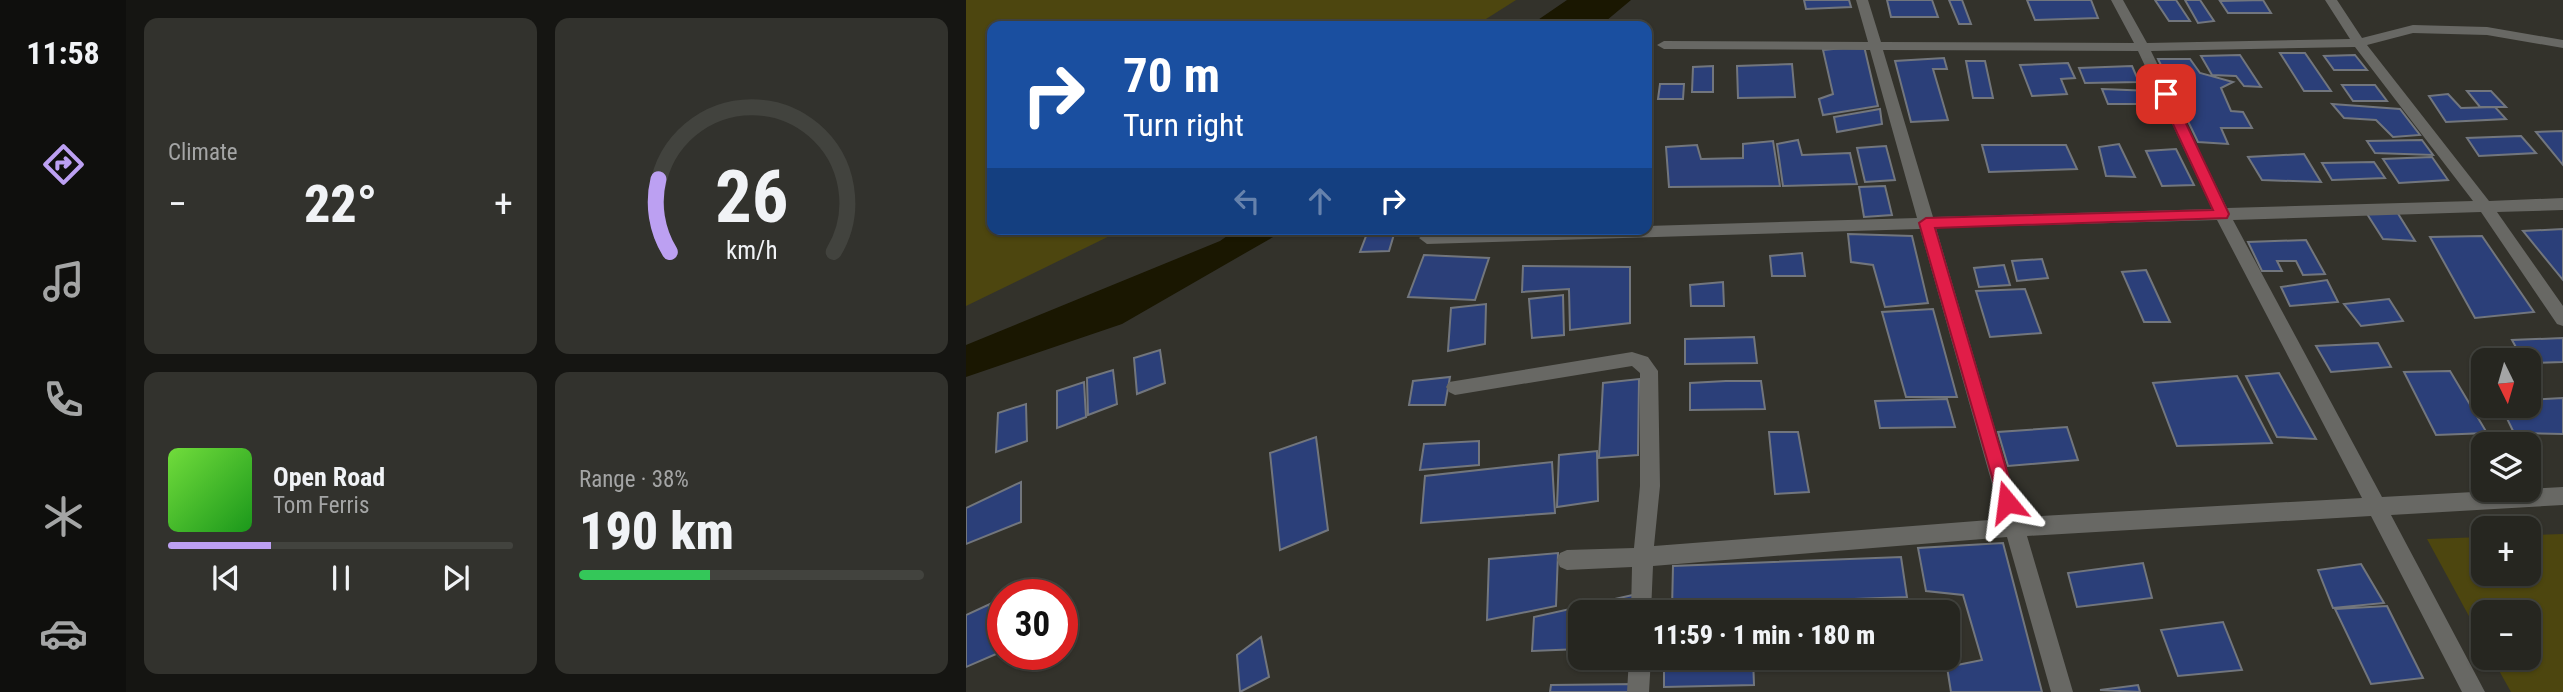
<!DOCTYPE html>
<meta charset="utf-8">
<style>
:root{--surface:#262620;--page:#32322d;--text:#f1f3f6;--muted:#a4a5a5;--line:#42433e;--accent:#bca0f2}
body{margin:0;font-family:"Roboto Condensed",sans-serif;background:var(--page);color:var(--text);height:100vh;display:flex;flex-direction:column;font-size:26px;white-space:nowrap}
*{box-sizing:border-box;margin:0}
p{font-size:23px;color:var(--muted)}
.icon{flex:none;width:38px;height:38px;fill:none;stroke:currentColor;stroke-width:2;stroke-linecap:round;stroke-linejoin:round}
.map{position:relative;flex:1;overflow:hidden}
.side{display:flex;flex-direction:column;gap:18px;padding:18px;background:#151512;width:840px}
.side>*{flex:none}
.banner{position:absolute;left:21px;top:21px;width:665px;height:214px;border-radius:14px;box-shadow:0 2px 5px #0004,0 0 0 2px var(--line);background:#1a4fa0;color:#fff;overflow:hidden}
.needle{width:46px;rotate:175deg}
.buttons{position:absolute;left:1505px;top:348px;display:grid;gap:14px}
.buttons a{display:grid;place-items:center;width:70px;height:70px;border-radius:14px;background:var(--surface);box-shadow:0 2px 5px #0004,0 0 0 2px var(--line);font-size:35px}
.speed{position:absolute;left:21px;top:579px;display:flex;gap:14px;font-size:35px;font-weight:700;text-align:center}
.speed>*{display:grid;place-content:center;width:91px;height:91px;border-radius:50%;background:var(--surface);box-shadow:0 2px 5px #0004,0 0 0 2px var(--line);line-height:1}
.speed .limit{border:10px solid #d22;background:#fff;color:#111}
.pin{position:absolute;display:grid;place-items:center;width:60px;height:60px;color:#fff;margin:-30px;border-radius:14px;box-shadow:0 4px 10px #0006}
.me{position:absolute;width:77px;margin:-38px;rotate:344deg;stroke-linejoin:round;filter:drop-shadow(0 0 5px #0008)}
.turn{display:flex;align-items:center;gap:24px;height:147px;padding:0 21px;font-size:32px}
.turn .icon{width:91px;height:91px;stroke-width:2.5}
.turn b{display:block;font-size:49px;line-height:60px}
.lanes{display:flex;align-items:center;height:66px;padding:0 21px;background:#0003;justify-content:center;gap:35px;direction:ltr}
.lanes .off{opacity:.35}
.big{font-size:52px;font-weight:800;line-height:1.1}
.side .tile{flex:1;display:flex;flex-direction:column;justify-content:center;gap:10px;min-width:0;padding:0 24px;border-radius:14px;background:var(--page)}
.side .dial{align-items:center;gap:0}
.dial svg{height:182px;overflow:visible;fill:none;stroke:var(--line);stroke-width:7;stroke-linecap:round;text-anchor:middle}
.dial text{fill:var(--text);stroke:none}
.song{display:flex;align-items:center;gap:21px}
.cover{width:84px;height:84px;border-radius:10px;background:linear-gradient(135deg,hsl(100 70% 55%),hsl(120 70% 35%))}
.played{height:7px;border-radius:4px;background:linear-gradient(90deg,var(--accent) 30%,var(--line) 30%)}
.keys{display:flex;justify-content:space-around;direction:ltr}
.heat{display:flex;justify-content:space-between;align-items:center;font-size:38px;direction:ltr}
.charge{height:10px;border-radius:5px;background:linear-gradient(90deg,#34c759 38%,var(--line) 0)}
.side .tiles{flex:1;display:grid;gap:18px;grid-template-columns:repeat(2,1fr)}
.trip{position:absolute;left:602px;top:600px;width:392px;height:70px;border-radius:14px;background:var(--surface);box-shadow:0 2px 5px #0004,0 0 0 2px var(--line);font-weight:800;line-height:70px;text-align:center}
main{display:flex;flex:1;min-height:0}
.dock{display:flex;flex-direction:column;width:126px;justify-content:space-around;align-items:center;background:#0f0f0d;color:var(--muted)}
.dock .icon{width:49px;height:49px}
.dock .on{color:var(--accent)}
.dock b{font-size:32px;color:var(--text)}
.map>svg:first-child{display:block}
.green{fill:#4d460f}
.water{fill:#1a1701}
.building{fill:#2b3f79;stroke:#72767d;stroke-width:2}
.lines{fill:none;stroke-linecap:round;stroke-linejoin:round}
.minor{fill:#686864;fill-rule:evenodd}
.route{fill:#e11d48;stroke:#92132f;stroke-width:2}
</style>
<main>
<nav class="dock">
<b>11:58</b>
<svg class="icon on" aria-label="directions" viewBox="0 0 24 24"><path d="M12 3l9 9-9 9-9-9zM9 14v-3h6M13 9l2 2-2 2"/></svg>
<svg class="icon" aria-label="music" viewBox="0 0 24 24"><path d="M9 18V5l10-2v13"/><circle cx="6" cy="18" r="3"/><circle cx="16" cy="16" r="3"/></svg>
<svg class="icon" aria-label="phone" viewBox="0 0 24 24"><path d="M5 4h4l2 5-3 2q2 4 5 5l2-3 5 2v4C11 20 4 13 5 4z"/></svg>
<svg class="icon" aria-label="climate" viewBox="0 0 24 24"><path d="M12 3v18M4 7l16 10M4 17L20 7"/></svg>
<svg class="icon" aria-label="car" viewBox="0 0 24 24"><path d="M5 17H2v-5l4-1 3-4h7l3 4 3 1v5h-3M9 17h6M6 11h13"/><circle cx="7" cy="17" r="2"/><circle cx="17" cy="17" r="2"/></svg>
</nav>
<section class="side">
<div class="tiles">
<div class="tile"><p>Climate</p>
<div class="heat"><a>−</a><b class="big">22°</b><a>+</a></div>
</div>
<div class="tile dial"><svg viewBox="0 0 100 80">
<path d="M14 69A42 42 0 1 1 86 69"/>
<path d="M14 69A42 42 0 0 1 9 37" stroke="#bca0f2"/>
<text x="50" y="56" font-size="32" font-weight="700">26</text>
<text x="50" y="72" font-size="11">km/h</text>
</svg></div>
<div class="tile">
<div class="song"><i class="cover"></i><div><b>Open Road</b><p>Tom Ferris</p></div></div>
<div class="played"></div>
<div class="keys"><svg class="icon" aria-label="previous" viewBox="0 0 24 24"><path d="M18 5L8 12l10 7zM5 5v14"/></svg><svg class="icon" aria-label="pause" viewBox="0 0 24 24"><path d="M8 5v14M16 5v14"/></svg><svg class="icon" aria-label="next" viewBox="0 0 24 24"><path d="M6 5l10 7-10 7zM19 5v14"/></svg></div>
</div>
<div class="tile"><p>Range · 38%</p><b class="big">190 km</b><div class="charge"></div></div>
</div>
</section>
<div class="map">
<svg width="1597" height="692" viewBox="0 0 1597 692">
<rect width="100%" height="100%" fill="#33322b"/>
<!-- green -->
<path class="green" d="M0,0H550L509,26H26V229H158L0,306Z
M1597,534V692H1545L1526,658H1563V612H1517V642L1461,539L1517,537V574H1563V535Z"/>
<!-- water -->
<path class="water" d="M601,0H665L634,26H563Z
M271,229H321L156,324L0,377V345L254,241Z"/>
<!-- building -->
<path class="building" d="M838,0H883L885,7L840,9Z
M921,0H966L972,17H925Z
M983,0H996L1005,24H993Z
M1061,0H1125L1132,18L1069,20Z
M1189,0H1210L1224,21H1203Z
M1219,0H1234L1248,21L1232,23Z
M1297,0L1305,13H1262L1254,1Z
M898,46L912,106L857,115L853,99L867,94L857,50Z
M1314,53H1339L1365,91H1338Z
M1274,55L1295,87L1278,86L1270,76L1246,75L1235,56Z
M1389,55L1401,70H1368L1358,56Z
M978,58L981,69H967L982,120L945,122L929,61Z
M1192,59H1224L1234,73L1267,82L1255,88L1265,111L1277,112L1286,128H1255L1262,144L1232,142Z
M1000,61H1019L1027,98H1007Z
M1102,63L1109,78L1095,79L1101,94L1066,96L1054,65Z
M826,64L829,97L772,98L771,66Z
M747,66V92H726L727,67Z
M1166,66L1173,82L1119,83L1113,68Z
M694,84H718L717,99H692Z
M1376,85H1409L1421,101H1387Z
M1136,89L1186,91L1190,104H1142Z
M1501,91H1525L1540,107H1514Z
M1482,94L1495,108L1529,107L1540,119L1480,122L1463,96Z
M1366,104L1434,109L1454,135L1427,137L1410,120L1378,118Z
M914,109L916,124L871,132L868,117Z
M1597,131V165L1570,132Z
M1555,136L1570,153L1513,156L1501,138Z
M832,140L836,155L884,153L891,184L817,186L811,144Z
M1456,140L1467,155L1409,153L1401,141Z
M807,141L814,186L703,187L700,147L731,145L735,159L777,158V144Z
M1153,144L1169,177L1140,176L1133,147Z
M1016,145H1100L1111,169L1023,172Z
M920,146L929,180L899,182L891,148Z
M1210,149L1228,185L1196,186L1180,151Z
M1338,154L1355,182L1296,180L1282,157Z
M1466,157L1482,180L1433,183L1417,159Z
M1408,162L1419,178L1366,180L1356,163Z
M919,186L926,215L898,217L893,187Z
M1431,212L1449,241L1417,239L1401,214Z
M1597,229V280L1557,231Z
M402,231H429L423,251L394,252Z
M882,234L946,236L962,303L919,307L907,265L885,262Z
M1516,236L1568,312L1509,318L1464,237Z
M1340,240L1359,274L1337,275L1330,261H1311L1316,271H1296L1282,242Z
M836,253L839,276H806L804,256Z
M458,255L523,258L509,300L442,297Z
M1076,259L1082,278L1051,281L1046,261Z
M1038,265L1044,285L1013,287L1008,268Z
M557,266L664,267V323L604,330L603,289L556,292Z
M1180,270L1204,322H1178L1156,272Z
M1361,280L1372,302L1324,306L1315,287Z
M757,282L758,306H725L724,285Z
M1059,289L1075,333L1024,337L1010,291Z
M597,295L598,335L566,338L563,299Z
M1423,299L1437,321L1395,326L1378,304Z
M520,304L519,344L482,351L485,308Z
M967,309L991,397H940L916,312Z
M788,337L791,363L719,364V339Z
M1597,338V362L1563,363V360H1557L1546,340Z
M1412,343L1425,367L1365,372L1350,346Z
M194,350L199,383L171,394L168,358Z
M147,370L151,404L122,415L121,378Z
M1484,371L1521,433L1470,435L1438,372Z
M1313,373L1350,439L1311,437L1280,376Z
M1271,376L1306,443L1211,446L1187,383Z
M484,377L479,405H443L447,381Z
M673,379L672,455L633,458L637,383Z
M760,381H795L799,409L724,410V383Z
M118,382L120,417L91,428V391Z
M1597,398V434L1548,433L1535,406H1563V400Z
M981,399L989,427L914,428L909,401Z
M60,404L61,441L30,452L32,413Z
M1101,427L1112,460L1042,466L1032,432Z
M803,432H832L843,492L809,494Z
M350,437L362,530L314,550L304,453Z
M513,441V465L454,470L458,444Z
M631,451L632,501L591,507L593,455Z
M586,462L589,513L455,523L459,476Z
M55,482V522L0,544V508Z
M1037,543L1076,692H985L981,667L1016,660L997,595L960,591L952,548Z
M592,553L590,606L521,620L523,559Z
M935,557L941,597L836,601L837,612H796V605L706,609L707,566Z
M1177,563L1186,598L1111,607L1102,573Z
M1395,564L1418,603L1367,608L1352,570Z
M671,594L669,612H614V649L566,651L568,617Z
M24,604L21,621L37,616V651L0,667V615Z
M1421,606L1457,678L1405,684L1369,609Z
M1257,622L1276,670L1212,676L1195,630Z
M295,637L303,677L274,692L271,655Z
M698,658H787L788,685L698,687Z
M672,684L670,692H584L585,685Z
M1172,685L1174,692L1134,690Z"/>
<g class="lines">
<!-- minor -->
<path class="minor" d="M890,0H902L915,42L1168,43L1145,0H1157L1181,43L1384,39L1359,0H1371L1396,38L1447,25L1521,27L1597,40V48L1521,35L1447,33L1401,45L1523,201L1597,198V210L1531,212L1597,306V326L1591,324L1515,212L1267,220L1416,497L1597,487V505L1425,515L1519,692H1496L1405,516L1061,536L1107,692H1085L1041,537L687,566L685,612H665L666,567L601,570L594,567L591,560L594,553L601,550L668,548L674,486V373L666,366L489,395L483,392L480,387L483,382L666,352L682,357L692,371L694,486L688,546L1036,519L954,229L461,244L453,238L461,232L681,229V226L951,218L904,50L698,49L691,45L698,41L902,42ZM1389,47L1507,201L1261,208L1185,51ZM917,50L1172,51L1246,209L967,217ZM1251,220L1396,498L1055,517L970,228Z
M663,658H685L683,692H661Z"/>
</g>
<!-- route -->
<path class="route" d="M1200,90L1206,94L1263,214L1261,218L969,228L1050,502L1047,508L1041,510L1035,508L953,223L960,218L1247,210L1193,94Z"/>
</svg>
<div class="buttons">
<a><svg class="needle" viewBox="-14 -14 28 28"><path d="M0-13l5 13h-10z" fill="#e53935"/><path d="M0 13l5-13h-10z" fill="#a4a5a5"/></svg></a>
<a><svg class="icon" aria-label="layers" viewBox="0 0 24 24"><path d="M12 4l9 5-9 5-9-5zM3 14l9 5 9-5"/></svg></a>
<a>+</a>
<a>−</a>
</div>
<div class="speed"><div class="limit">30</div></div>
<div class="pin" style="left:1200px;top:94px;background:#d93025"><svg class="icon" aria-label="arrive" viewBox="0 0 24 24"><path d="M6 21V4h12l-3 4 3 4H6"/></svg></div>
<svg class="me" style="left:1041px;top:502px" viewBox="-20 -20 40 40"><path d="M0-17L14 15 0 8-14 15z" fill="#e11d48" stroke="#fff" stroke-width="4"/></svg>
<div class="trip">11:59 · 1 min · 180 m</div>
<div class="banner">
<div class="turn"><svg class="icon" aria-label="right" viewBox="0 0 24 24"><path d="M7 20v-9h11M14 6l5 5-5 5"/></svg><div><b>70 m</b>Turn right</div></div>
<div class="lanes"><svg class="icon off" aria-label="left" viewBox="0 0 24 24"><path d="M17 20v-9H6M10 6l-5 5 5 5"/></svg><svg class="icon off" aria-label="ahead" viewBox="0 0 24 24"><path d="M12 20V5M6 11l6-6 6 6"/></svg><svg class="icon" aria-label="right" viewBox="0 0 24 24"><path d="M7 20v-9h11M14 6l5 5-5 5"/></svg></div>
</div>
</div>
</main>
